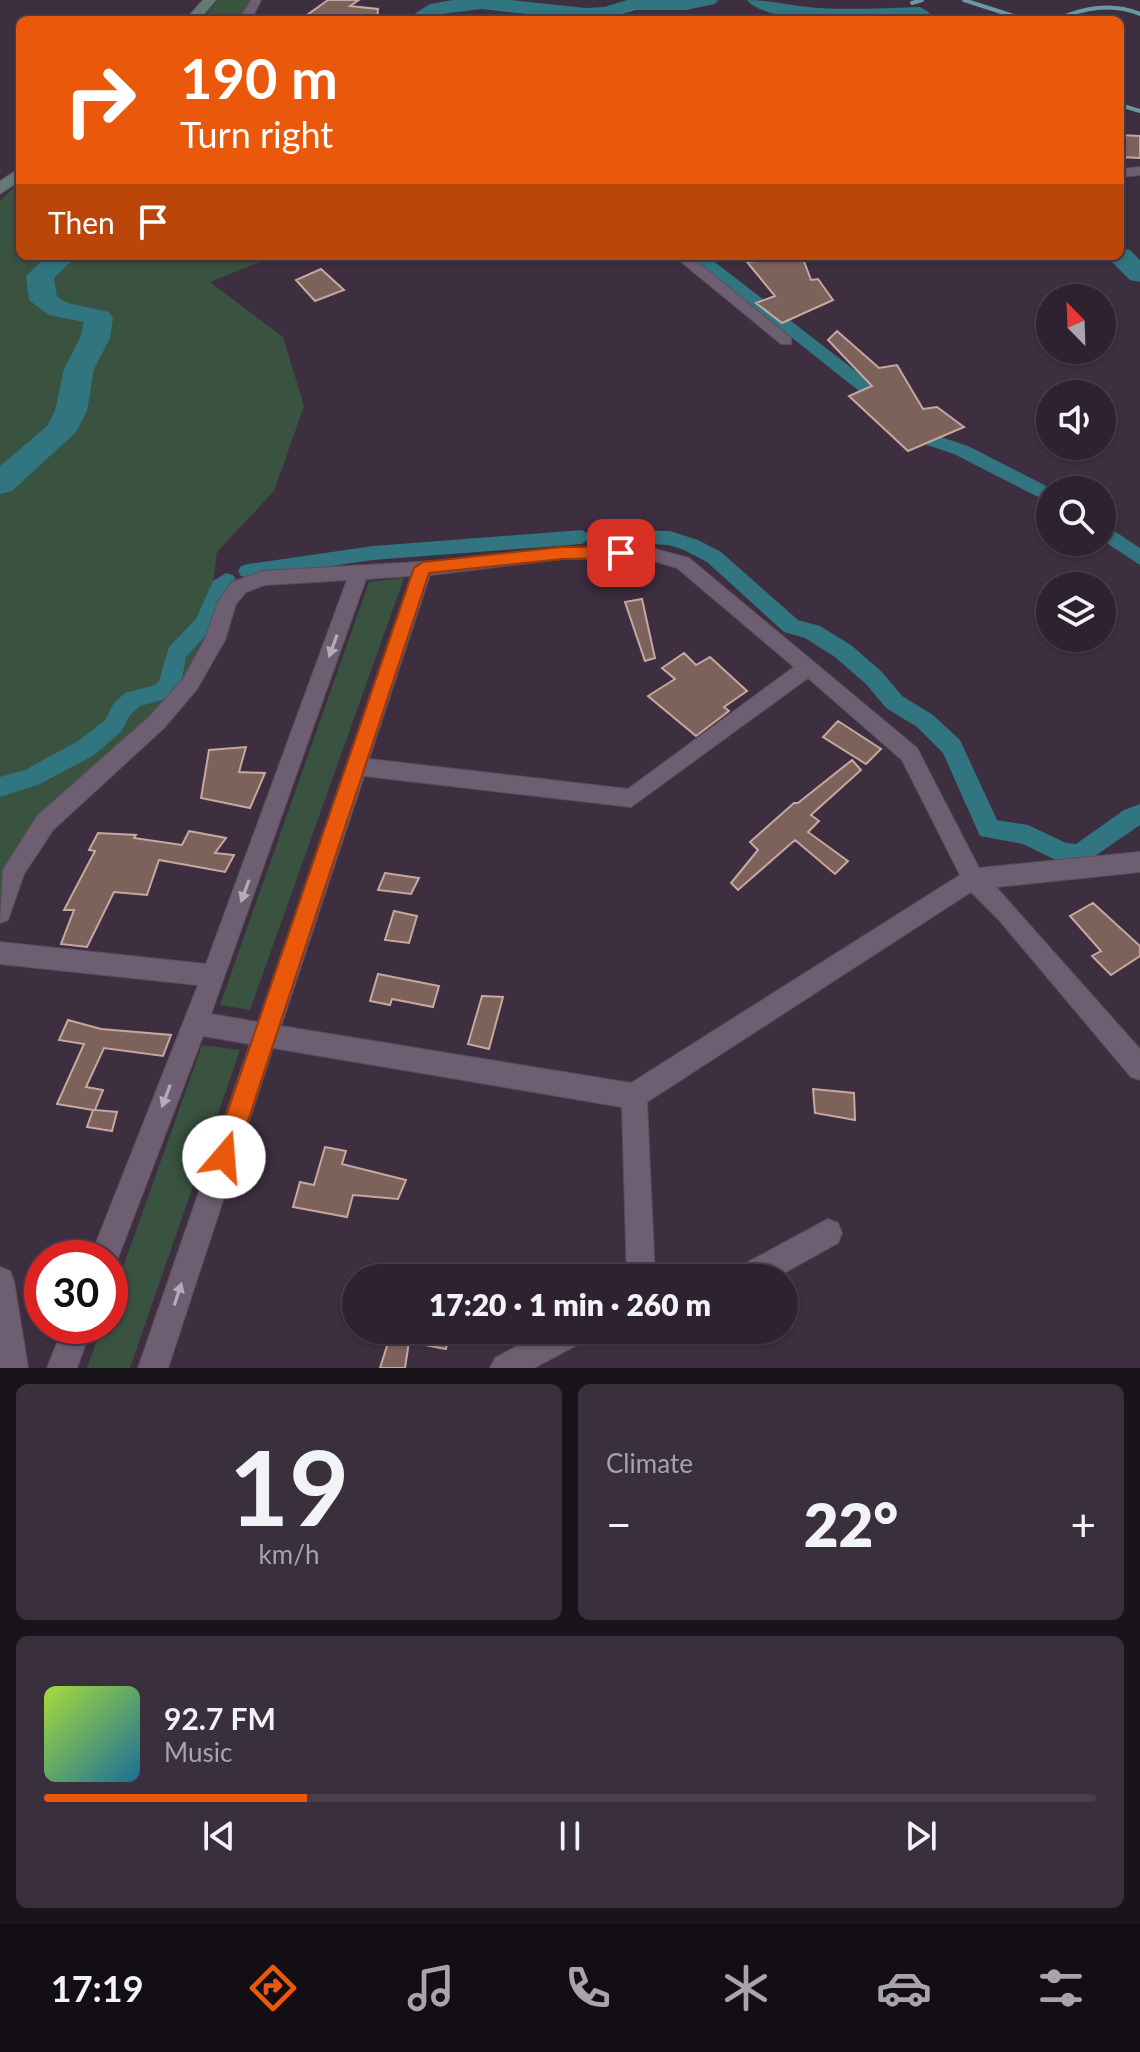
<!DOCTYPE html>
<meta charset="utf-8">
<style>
:root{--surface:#2e2230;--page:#3a2f3c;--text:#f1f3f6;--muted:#a7a4ab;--line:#493f4c;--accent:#ea580c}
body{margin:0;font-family:Lato,sans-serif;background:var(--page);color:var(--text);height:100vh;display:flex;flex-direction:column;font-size:30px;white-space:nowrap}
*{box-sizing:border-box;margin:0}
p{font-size:26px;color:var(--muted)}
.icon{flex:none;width:44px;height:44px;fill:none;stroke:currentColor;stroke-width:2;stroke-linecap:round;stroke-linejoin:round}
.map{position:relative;height:1368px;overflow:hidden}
.details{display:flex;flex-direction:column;gap:16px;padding:16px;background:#19131a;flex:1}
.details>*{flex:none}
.hud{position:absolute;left:16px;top:16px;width:1108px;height:244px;border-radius:12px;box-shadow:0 2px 6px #0004,0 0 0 2px var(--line);background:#ea580c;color:#fff;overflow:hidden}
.needle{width:52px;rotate:337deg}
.buttons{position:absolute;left:1036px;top:284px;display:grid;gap:16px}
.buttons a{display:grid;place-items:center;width:80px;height:80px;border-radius:50%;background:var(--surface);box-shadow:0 2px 6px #0004,0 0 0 2px var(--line);font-size:40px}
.speed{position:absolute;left:24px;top:1240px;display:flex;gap:16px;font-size:40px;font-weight:700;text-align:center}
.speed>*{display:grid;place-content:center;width:104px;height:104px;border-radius:50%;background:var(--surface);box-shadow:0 2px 6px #0004,0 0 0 2px var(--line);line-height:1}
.speed .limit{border:12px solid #d22;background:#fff;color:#111}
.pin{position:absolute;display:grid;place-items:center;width:68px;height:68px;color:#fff;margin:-34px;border-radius:16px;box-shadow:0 4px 12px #0006}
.me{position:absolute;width:88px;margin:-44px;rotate:18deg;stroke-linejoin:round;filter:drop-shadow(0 0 6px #0008)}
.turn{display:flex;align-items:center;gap:28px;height:168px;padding:0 32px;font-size:36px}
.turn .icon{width:104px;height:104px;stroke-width:2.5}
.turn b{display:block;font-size:56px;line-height:68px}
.then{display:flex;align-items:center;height:76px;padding:0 32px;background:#0003;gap:16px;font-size:30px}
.big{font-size:60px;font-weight:800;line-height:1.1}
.details .tile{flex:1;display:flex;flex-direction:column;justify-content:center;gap:12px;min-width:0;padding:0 28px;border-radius:12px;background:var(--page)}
.details .dial{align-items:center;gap:0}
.dial b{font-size:104px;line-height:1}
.song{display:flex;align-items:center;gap:24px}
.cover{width:96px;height:96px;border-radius:12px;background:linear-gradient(135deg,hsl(80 70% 55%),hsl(200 70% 35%))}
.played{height:8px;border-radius:4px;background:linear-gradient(90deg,var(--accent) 25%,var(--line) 25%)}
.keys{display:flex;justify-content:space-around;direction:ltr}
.heat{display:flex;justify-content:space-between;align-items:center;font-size:44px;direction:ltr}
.details .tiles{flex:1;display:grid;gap:16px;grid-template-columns:1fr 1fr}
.tile:last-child{grid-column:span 2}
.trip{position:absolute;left:342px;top:1264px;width:456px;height:80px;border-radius:40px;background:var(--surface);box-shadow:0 2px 6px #0004,0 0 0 2px var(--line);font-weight:800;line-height:80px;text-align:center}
.dock{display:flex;height:128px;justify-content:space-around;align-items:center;background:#120e13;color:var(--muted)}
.dock .icon{width:56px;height:56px}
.dock .selected{color:var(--accent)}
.dock b{font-size:36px;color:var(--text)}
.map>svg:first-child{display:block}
.green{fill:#395340}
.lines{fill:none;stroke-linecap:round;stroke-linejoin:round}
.stream{stroke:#6a98a3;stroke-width:4}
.canal{fill:#307580;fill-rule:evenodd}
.river{fill:#307580;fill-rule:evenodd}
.building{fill:#7d625b;stroke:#c6a8a0;stroke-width:2}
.street-casing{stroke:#594d5c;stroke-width:2}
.secondary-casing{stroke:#594d5c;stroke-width:2}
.street{fill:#6e5e72;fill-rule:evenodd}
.secondary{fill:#637b73;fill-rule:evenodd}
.oneway{fill:#b7aaba}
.route{fill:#ea580c;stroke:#983908;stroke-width:2}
</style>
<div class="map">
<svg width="1140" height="1368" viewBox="0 0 1140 1368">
<rect width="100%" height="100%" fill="#3d2e40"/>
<!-- green -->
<path class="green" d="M218,0H252L242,20H201Z
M20,181V256H275L210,282L283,337L304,406L274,491L217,552L202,667L24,843L0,906V201Z
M404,578L250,1010L220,1005L369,582Z
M202,1045L240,1050L130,1368H87L102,1326H110V1304Z"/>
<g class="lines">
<!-- stream -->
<path class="stream" d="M964,0L1026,20
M912,3L922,0
M1055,20C1083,8 1111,2 1140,14
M1120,105L1140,111"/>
<!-- canal -->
<path class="canal" d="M618,14L629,17L631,20H613L614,15Z
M689,256H707L941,437L968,446L1054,490H1050V503L954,454L927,445Z
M1102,523L1140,548V565L1102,540Z
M582,530L592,537L582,544L373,560L248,578L241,576L238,571L241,566L248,564L373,546Z
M614,530L670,531L698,540L721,552L798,620L820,626L851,645L882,672L902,696L933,715L960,740L997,820L1028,825L1066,843L1076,844L1124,810L1140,804V825L1082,865L1060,862L1023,844L980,836L943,753L917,727L886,708L866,684L835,657L805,638L784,632L707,562L684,550L669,545L607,542L604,537L607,532Z
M226,573L233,575L236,580L226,594L210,631L186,657L181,684L170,698L140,706L130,715L121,732L94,755L40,784L0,797V777L25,770L78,741L105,720L114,703L125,693L155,685L159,681L169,647L196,619L213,581Z"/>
<!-- river -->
<path class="river" d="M453,0H511L585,8L604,7L627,0H718L715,4L686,10H636L606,19L583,20L481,9L442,14L431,20H405L430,4Z
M747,0C772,0 795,7 820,8C854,10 887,8 920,7L930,13L920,19C884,20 770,28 747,0Z
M1120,248L1130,250L1140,260V282L1130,280L1106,256H1120Z
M47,256H77L54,278L57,297L68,303L109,312L113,318L110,338L94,369L87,411L76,432L12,491L0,494V466L47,426L55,411L64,369L80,338L84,322L49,315L29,300L26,276Z"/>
</g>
<!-- building -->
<path class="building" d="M328,0H359L350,6L378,9L377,20H300Z
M1120,135L1140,136V158L1120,157Z
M802,256L811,280L818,279L833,300L782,323L756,303L775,296L747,262Z
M321,269L344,290L315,301L296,280Z
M837,331L879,368L897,365L923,409L937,407L964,427L908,451L849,396L872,386L828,340Z
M642,599L655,658L645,661L625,602Z
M684,653L696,665L710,657L747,691L724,707L729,711L696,736L648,696L675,679L662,668Z
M838,721L881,749L866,764L823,737Z
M246,747L239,772L265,773L250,808L201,798L209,750Z
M852,760L861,770L811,815L819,821L808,832L848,861L835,874L795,840L738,890L731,883L758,850L750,842L794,803H798Z
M189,831L226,838L215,853L234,855L225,872L159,860L147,895L114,892L87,947L61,944L74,910H64L95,851L89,850L98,833L136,835L134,838L182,845Z
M385,873L419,878L411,894L378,890Z
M1093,903L1140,946V956L1111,975L1092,956L1101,951L1070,916Z
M394,911L417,916L409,943L385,940Z
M378,974L439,986L433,1007L392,999L390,1005L370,1001Z
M482,996L503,997L489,1049L468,1044Z
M68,1020L101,1029L171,1035L163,1056L104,1048L86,1087L103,1090L95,1110L117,1112L112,1131L87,1127L93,1110L57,1104L84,1044L59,1040Z
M813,1089L854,1093L855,1120L815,1113Z
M325,1147L346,1151L342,1164L406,1180L398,1199L353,1195L347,1217L293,1207L300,1182L314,1185Z
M392,1330H450L446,1349L409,1342L405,1368H380Z"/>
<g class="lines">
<!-- street casing -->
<g class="street-casing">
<path id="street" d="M251,0H261L251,20H239Z
M1140,167V175L1120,177V169Z
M674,256H690L791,338V344H781Z
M644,546L689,558L917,748L979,868L1140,852V872L996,887L1140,1049V1080L1131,1077L999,920L971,892L647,1102L655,1278H627L622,1107L273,1048L168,1368H138L250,1044L203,1036L118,1258L110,1269V1258H90L198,985L0,964V942L206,964L347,580L265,585L246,592L236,604L225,640L197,689L164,728L53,830L24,874L8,920L0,923L3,870L37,816L150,716L183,679L205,639L218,602L232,582L263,571L452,560L562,547ZM644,558L677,568L794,667L628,789L369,759L430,575L562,559ZM411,576L258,1022L211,1014L366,579ZM808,678L902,760L960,875L631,1083L281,1026L364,776L631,807Z
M828,1219L838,1223L842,1233L838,1243L775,1278H733L737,1268Z
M0,1267L10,1271L14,1281L28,1368H0Z
M64,1326H92L77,1368H47Z
M547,1330H590L586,1340L534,1368H490L495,1358Z"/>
</g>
<!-- secondary casing -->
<g class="secondary-casing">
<path id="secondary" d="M203,0H216L199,20H185Z
M20,168V181L0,194V181Z"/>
</g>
<!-- street -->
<use href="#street" class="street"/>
<!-- secondary -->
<use href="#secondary" class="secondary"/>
</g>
<!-- one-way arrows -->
<defs><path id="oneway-solid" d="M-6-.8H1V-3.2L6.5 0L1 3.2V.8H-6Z" transform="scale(2)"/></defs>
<g class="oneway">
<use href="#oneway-solid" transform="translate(333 646) rotate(110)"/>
<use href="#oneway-solid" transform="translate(245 891) rotate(110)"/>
<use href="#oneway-solid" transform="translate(166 1096) rotate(111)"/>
<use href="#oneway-solid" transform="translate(178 1294) rotate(-72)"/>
</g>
<!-- route -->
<path class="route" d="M562,547H621L630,553L621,558L562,559L429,573L236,1157L232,1165L224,1169L215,1165L212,1157L414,568L423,562Z"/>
</svg>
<div class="buttons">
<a><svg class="needle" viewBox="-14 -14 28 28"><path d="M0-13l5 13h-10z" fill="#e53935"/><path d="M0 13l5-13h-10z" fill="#a7a4ab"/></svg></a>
<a><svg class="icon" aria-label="sound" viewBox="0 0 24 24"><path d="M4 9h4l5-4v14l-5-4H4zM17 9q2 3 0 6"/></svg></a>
<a><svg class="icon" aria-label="search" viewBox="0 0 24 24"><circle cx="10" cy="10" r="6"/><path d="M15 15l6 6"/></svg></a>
<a><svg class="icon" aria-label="layers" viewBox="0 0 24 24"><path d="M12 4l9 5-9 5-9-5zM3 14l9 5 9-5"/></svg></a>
</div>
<div class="speed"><div class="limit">30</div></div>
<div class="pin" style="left:621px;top:553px;background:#d93025"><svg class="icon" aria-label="arrive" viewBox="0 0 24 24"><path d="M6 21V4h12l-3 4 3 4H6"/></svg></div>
<svg class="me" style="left:224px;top:1157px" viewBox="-20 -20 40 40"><circle r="19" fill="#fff"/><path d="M0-13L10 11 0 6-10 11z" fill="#ea580c"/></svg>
<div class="trip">17:20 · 1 min · 260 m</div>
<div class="hud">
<div class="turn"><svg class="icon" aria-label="right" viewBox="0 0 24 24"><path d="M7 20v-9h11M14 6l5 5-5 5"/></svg><div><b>190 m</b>Turn right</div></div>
<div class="then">Then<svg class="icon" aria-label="arrive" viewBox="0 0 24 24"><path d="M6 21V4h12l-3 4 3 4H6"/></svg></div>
</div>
</div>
<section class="details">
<div class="tiles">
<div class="tile dial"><b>19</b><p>km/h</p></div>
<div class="tile"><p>Climate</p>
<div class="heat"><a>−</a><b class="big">22°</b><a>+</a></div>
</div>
<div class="tile">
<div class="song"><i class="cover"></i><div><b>92.7 FM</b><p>Music</p></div></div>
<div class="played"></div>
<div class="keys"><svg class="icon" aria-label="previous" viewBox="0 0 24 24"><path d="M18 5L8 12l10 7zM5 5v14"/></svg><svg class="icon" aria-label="pause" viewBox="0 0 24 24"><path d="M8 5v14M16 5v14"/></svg><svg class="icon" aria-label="next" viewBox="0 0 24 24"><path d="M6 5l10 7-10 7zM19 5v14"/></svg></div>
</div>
</div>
</section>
<nav class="dock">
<b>17:19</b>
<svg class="icon selected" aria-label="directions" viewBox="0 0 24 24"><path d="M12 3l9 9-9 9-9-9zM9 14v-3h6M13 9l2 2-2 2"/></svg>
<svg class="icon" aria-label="music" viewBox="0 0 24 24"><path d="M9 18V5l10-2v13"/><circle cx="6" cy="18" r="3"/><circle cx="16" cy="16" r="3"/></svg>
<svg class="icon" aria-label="phone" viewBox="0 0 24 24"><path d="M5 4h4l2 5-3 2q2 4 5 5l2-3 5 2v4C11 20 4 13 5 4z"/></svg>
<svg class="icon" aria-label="climate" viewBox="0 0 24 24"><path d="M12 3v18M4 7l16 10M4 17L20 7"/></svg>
<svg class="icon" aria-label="car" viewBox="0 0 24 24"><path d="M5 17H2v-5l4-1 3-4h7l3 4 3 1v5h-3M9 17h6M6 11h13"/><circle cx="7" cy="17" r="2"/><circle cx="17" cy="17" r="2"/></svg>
<svg class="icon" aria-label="filters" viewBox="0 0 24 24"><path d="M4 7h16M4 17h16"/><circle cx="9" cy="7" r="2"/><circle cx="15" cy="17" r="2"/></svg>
</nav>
